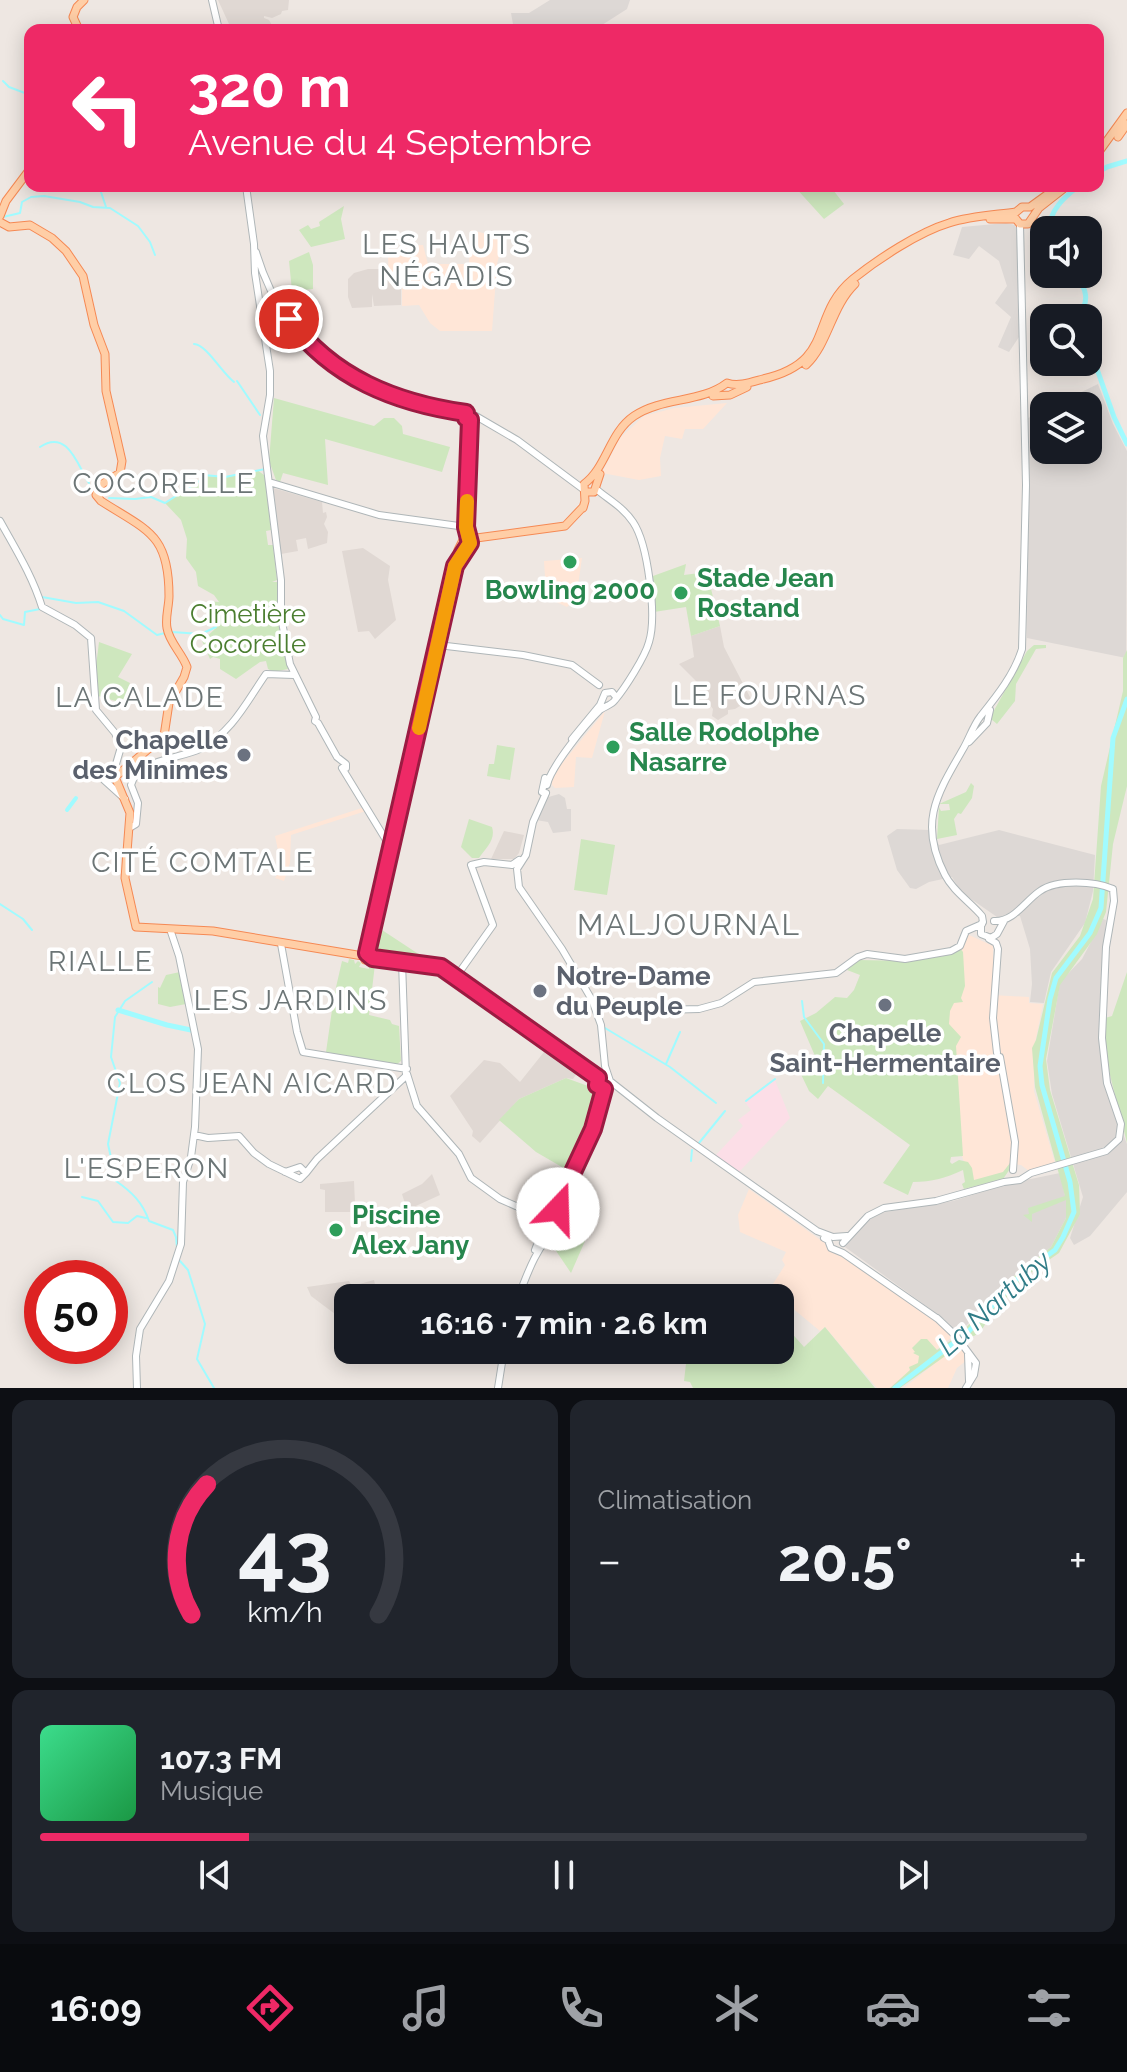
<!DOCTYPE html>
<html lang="fr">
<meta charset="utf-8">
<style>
:root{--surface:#171b24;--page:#20242c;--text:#f1f3f6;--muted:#9ea1a6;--line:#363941;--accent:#ee2966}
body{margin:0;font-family:Raleway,sans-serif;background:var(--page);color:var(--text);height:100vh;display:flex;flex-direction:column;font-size:30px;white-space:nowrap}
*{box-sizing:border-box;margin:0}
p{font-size:26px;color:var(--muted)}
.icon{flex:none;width:44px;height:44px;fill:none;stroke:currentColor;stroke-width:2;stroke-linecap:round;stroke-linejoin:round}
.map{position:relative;height:1388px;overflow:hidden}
.side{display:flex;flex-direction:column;gap:12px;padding:12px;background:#0d0f14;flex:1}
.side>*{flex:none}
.top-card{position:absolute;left:24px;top:24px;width:1080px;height:168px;border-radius:16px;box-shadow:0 4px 20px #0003;background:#ee2966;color:#fff;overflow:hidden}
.tools{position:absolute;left:1030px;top:216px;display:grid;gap:16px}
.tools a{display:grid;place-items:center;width:72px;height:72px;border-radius:16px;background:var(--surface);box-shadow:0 4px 20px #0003;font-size:40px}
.speed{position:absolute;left:24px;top:1260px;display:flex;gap:16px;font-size:40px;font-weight:700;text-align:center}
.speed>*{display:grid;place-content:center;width:104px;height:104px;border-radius:50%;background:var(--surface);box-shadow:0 4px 20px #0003;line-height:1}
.speed .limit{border:12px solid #d22;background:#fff;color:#111}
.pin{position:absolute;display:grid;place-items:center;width:68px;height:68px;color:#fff;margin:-34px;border:4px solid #fff;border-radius:50%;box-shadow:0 2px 8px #0007}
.me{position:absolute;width:88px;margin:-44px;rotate:21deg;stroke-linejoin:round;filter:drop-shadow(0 0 6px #0008)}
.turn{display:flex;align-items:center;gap:28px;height:168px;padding:0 32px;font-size:36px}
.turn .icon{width:104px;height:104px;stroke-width:2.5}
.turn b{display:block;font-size:56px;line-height:68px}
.big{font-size:60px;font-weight:700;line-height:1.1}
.side .widget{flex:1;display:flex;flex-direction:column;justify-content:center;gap:12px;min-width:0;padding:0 28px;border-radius:16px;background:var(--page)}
.side .dial{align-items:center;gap:0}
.dial svg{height:208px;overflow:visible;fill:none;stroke:var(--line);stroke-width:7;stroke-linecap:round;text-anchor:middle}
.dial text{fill:var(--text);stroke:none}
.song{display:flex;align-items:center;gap:24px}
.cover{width:96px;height:96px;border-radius:12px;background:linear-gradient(135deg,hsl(150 70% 55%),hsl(140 70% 35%))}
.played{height:8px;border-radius:4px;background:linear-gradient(90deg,var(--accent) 20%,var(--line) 20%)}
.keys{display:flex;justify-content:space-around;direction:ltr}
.heat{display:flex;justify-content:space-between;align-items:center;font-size:44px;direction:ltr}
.side .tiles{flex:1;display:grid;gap:12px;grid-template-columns:1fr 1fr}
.widget:last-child{grid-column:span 2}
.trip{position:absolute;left:334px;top:1284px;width:460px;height:80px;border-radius:16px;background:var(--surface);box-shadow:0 4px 20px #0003;font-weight:700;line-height:80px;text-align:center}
.tabs{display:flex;height:128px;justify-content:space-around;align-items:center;background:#090b0e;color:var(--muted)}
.tabs .icon{width:56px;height:56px}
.tabs .selected{color:var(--accent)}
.tabs b{font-size:36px;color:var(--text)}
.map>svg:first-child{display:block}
.commercial{fill:#ffe6d7}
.industrial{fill:#ddd8d5}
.education{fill:#e0d8d3}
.medical{fill:#fcdee7}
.green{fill:#cee7be}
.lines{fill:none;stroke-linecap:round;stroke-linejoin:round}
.stream{stroke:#a1fbff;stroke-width:2}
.canal{stroke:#a1fbff;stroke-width:4}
.river{stroke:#a1fbff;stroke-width:5}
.secondary-casing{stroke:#afb6b8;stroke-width:8}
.primary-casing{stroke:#f58954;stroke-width:9}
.secondary{stroke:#fff;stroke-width:6}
.primary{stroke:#ffcea6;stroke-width:7}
.route-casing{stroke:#9b1b42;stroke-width:20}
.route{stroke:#ee2966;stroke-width:14}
.slow{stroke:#f59e0b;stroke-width:14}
.leisure-dot{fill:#2e9e5b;stroke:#fff;stroke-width:3}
.worship-dot{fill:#6b7280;stroke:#fff;stroke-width:3}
.labels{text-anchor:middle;stroke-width:7;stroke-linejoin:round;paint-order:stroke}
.leisure-label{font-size:26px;font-weight:bold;fill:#27864d;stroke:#fff;text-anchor:start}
.park-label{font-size:26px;fill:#4b7e30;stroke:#fff}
.worship-label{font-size:26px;font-weight:bold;fill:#5b616d;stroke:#fff;text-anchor:end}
.neighbourhood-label{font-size:28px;letter-spacing:2px;fill:#6c7576;stroke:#fff}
.water-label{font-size:28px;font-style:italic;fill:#307c87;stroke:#fff}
.quarter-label{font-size:30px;letter-spacing:2px;fill:#6c7576;stroke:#fff}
</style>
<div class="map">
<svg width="1127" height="1388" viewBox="0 0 1127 1388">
<rect width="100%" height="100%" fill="#eee7e2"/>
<!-- commercial -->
<path class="commercial" d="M471,230L495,236L502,245L497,264L492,331H440L430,323L419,305L402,306V288L389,283L388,256L394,249L400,250L401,246L423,245L428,264H469Z
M727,403L703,429H685L682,439L665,436L660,458L661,476L639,480L602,473L620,438L644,416L674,408Z
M582,558L576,599L567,607L552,600L546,593L544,561Z
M605,711L592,758L576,757L574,787L555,788L552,785L551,778L559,767Z
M365,807L366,811L291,835L290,863L284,881L275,878L280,871L281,865L275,836Z
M967,934L993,946V995L1029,997V1003L1043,1004L1034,1048V1091L1055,1163L1029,1171L1021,1165L1011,1164L999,1180L973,1186L960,1151L948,1025L951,1002L961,996L962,949Z
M749,1189L944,1328L952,1337L889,1388H877L825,1327L820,1331L791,1307L794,1300L771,1287L785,1265L782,1260L786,1252L740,1232L738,1215Z
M957,1346H961L967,1360L957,1368L948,1388H904Z"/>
<!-- industrial -->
<path class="industrial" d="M550,0H630L627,9L602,25L600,30H514L511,13H529Z
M1006,223L1015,225L1018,233L1020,299L1019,337L1009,352L998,347L1011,317L995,303L1007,286L999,261L979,246L969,259L953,255L962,227Z
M1098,384L1113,424L1127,451L1126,658L1027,638L1028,418L1044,411V450H1088V406H1053Z
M559,794L565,798L567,809H571V831L553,833L548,822L536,820L545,798Z
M897,829L931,830L939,845L999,830L1095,855L1093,891L1085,923L1051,972L1044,1003L1030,1002L1032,984L1030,949L1020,916L997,917L961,892L952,877L929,882L916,889L910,888L897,870L887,836Z
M1103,919L1106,920L1099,1040L1116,1116L1127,1144V1192L1090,1236L1074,1245L1070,1238L1083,1197L1052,1094L1047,1061L1060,982L1082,959Z
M1060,1173L1066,1200V1218L1051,1247L1014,1276L959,1333L944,1319L845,1247L863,1224L880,1213L953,1201L1011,1183Z"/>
<!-- education -->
<path class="education" d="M218,0H289L288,10L282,11L281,14L272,18L264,16V18L269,20L273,27L229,24Z
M368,269H388L389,283L401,289V305L374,306L372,294V307L352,308L348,297V279L354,273Z
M273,488L322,502L323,513L326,512L327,517L324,524L328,532L327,543L308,549L306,538L296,540L298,551L281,554Z
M363,548L390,566L388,580L396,620L375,639L369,631L358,632L342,551Z
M720,626L724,647L751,699L735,709L728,710V714L718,720L712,716L713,709L710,705L705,703L700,706L692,698L691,692L699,684L679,664L694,657L691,636Z
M504,831L524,835L519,853L514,859H491Z
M548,1047L579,1070L573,1079L566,1078L519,1099L480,1143L472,1136L473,1131L450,1096L484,1060L500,1063L520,1082Z
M432,1174L440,1195L407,1210L402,1194L422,1184Z
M354,1181L355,1204L351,1205L350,1212H325V1190L320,1189V1184Z
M374,1280L377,1293L394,1290L398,1298H348L346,1327L335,1314L311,1296L307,1287L349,1281L352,1286Z"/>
<!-- medical -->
<path class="medical" d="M775,1080L790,1118L739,1172L716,1155L743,1126L738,1120L751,1110L745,1102Z"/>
<!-- green -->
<path class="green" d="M794,186H830L844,204L824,219Z
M344,206L341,219L345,239L311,247L299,230L308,225L311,229L320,226L319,222Z
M309,252L313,265V289L292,291L289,261Z
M274,398L374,426L384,418H394L402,426L403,434L450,447L442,472L325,439L328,485L283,473L280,482L276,480L269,461Z
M257,470L264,475L265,479L271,530L266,531L268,545H273L277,580L272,582H277L279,587L283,644L288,669L274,672L268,669L266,661L260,662L236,679L220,669V659L213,657L210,659L202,641L216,628C210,619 202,613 208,601L219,602L214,595L198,586L196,572L186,558L187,539L181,520L165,503L202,480L204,476L225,477Z
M686,564L684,575L707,572L720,626L691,636L686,607L654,612L653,576Z
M99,642L132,654L118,677L130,683L123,703L98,696L96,666Z
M1034,645H1046V648L1036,649L1016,684L1015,701L997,724L991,719L992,714L1027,651Z
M1127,650V786L1113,844L1106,912L1097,934L1060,985L1046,1059L1050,1090L1079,1185L1080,1214L1059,1253L1023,1278L989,1318L981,1331L974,1336L967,1337L968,1340L900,1388H890L910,1370L909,1367L918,1363L919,1356L913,1353L915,1352L912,1348L921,1339H927L937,1350L959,1335L1013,1277L1051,1247L1066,1218V1200L1032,1214V1222L1023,1215L1029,1214L1028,1208L1065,1196L1035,1087L1032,1048L1036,1040L1052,973L1080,936L1093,899L1101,786L1123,691V658Z
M497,745L515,748L510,780L487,776L489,764H494Z
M971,783L974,786L972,798L961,814L958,813L954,819L957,835L937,839L939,807L941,811L950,810L949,804H939L966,792Z
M469,819L492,827C496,840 486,848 479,858H472L461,847Z
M581,839L615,845L607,895L574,890Z
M382,930L420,955L418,961L377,955L376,953Z
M960,948L963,952L965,986L961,998L963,1002L954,1003L950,1011L949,1024L961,1037L956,1046L963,1156L951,1157L950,1162L952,1164L959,1160L968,1162L972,1168L974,1180L1003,1172L1010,1163L1012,1166L1003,1179L964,1189L962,1184L965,1182L963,1170C946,1178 932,1182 913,1182L908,1195L883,1183L910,1145L828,1086L818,1099L809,1091L798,1068L815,1056L800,1021L816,1013L835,997L847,998L854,990L860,975L847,970L859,960L909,961L944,956Z
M349,959L354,960L355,964L358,961L361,963L359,967L369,969L368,964H375L369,1015L390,1020L392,1024L399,1026L401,1061L396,1065L326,1052L334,996L342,961L348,963Z
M180,972L186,1004L170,1007L158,1004V987L160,988L166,975Z
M1127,972V1143L1105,1055V1018L1112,1016Z
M566,1078L588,1086L595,1097L591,1117L567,1170L536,1152L499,1120L519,1099Z
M560,1231L585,1241L571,1273L548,1239L555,1232Z
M780,1320L804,1347L825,1327L875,1388H693L690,1382L684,1381L687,1355L681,1353V1350H780Z"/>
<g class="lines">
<!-- stream -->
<path class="stream" d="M3,81L9,87L30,95
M99,186L106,207
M3,217L20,213L22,202L31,197L44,196L80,202L93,207L110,208L138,226L150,242L155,255
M194,344C207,345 221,372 234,382
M237,381L260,415
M40,447C68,428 78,467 89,483
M109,498L135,499L151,497L165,503L201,480L204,475L225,477L265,469
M42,600V597L76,603L98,602L124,611L157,635L165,633
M0,615L3,619L24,625L25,612L40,609
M172,632L201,634L216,627
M0,904L23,919L32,930
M152,982L125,1001L115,1017L111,1057L120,1083L108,1144L116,1181C132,1192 143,1203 149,1221L173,1230L176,1237L177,1248
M802,1001L804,1017L824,1044L823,1083
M605,1028L670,1067L716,1103
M666,1064L680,1032
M746,1101L775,1079
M699,1143L725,1111
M691,1161L692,1150
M82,1197L98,1201L113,1222L128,1223L137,1216L146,1218
M180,1261L188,1270L205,1324L197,1359L214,1388"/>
<!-- canal -->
<path class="canal" d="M67,810L76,798"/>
<!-- river -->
<path class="river" d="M1098,172L1107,167L1127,161
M1049,230C1049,211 1064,197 1079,186
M1074,274C1088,289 1090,302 1077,318
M1088,360L1097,369L1114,417L1127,444
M118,1010L167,1025L191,1030
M895,1388L968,1332L1022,1274L1055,1250L1063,1237L1074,1212L1070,1182L1042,1085L1040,1066L1050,999L1056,978L1090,933L1101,908L1113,738L1127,699"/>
<!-- secondary casing -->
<g class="secondary-casing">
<path id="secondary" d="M212,0L219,30
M246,186L254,244L255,273L270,371V395L263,436L281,580V617L290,664L316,717L315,721L318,723L337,757L346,764V768H343
M256,252C287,357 365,396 466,413
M468,430L465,416L469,412L517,440L583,489
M269,482L379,515L466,527
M0,521C16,550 32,575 42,607L75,625L91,638L96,710L115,733L121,747L116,764L104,775V780L125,799
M463,540L467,504L468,428
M438,645L523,655L572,665L599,685
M572,739L600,705L605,693L612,692L616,697
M969,742L987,723L990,710
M342,768L386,840L392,843
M547,785C551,766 586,724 600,710C605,706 612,705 615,700C625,688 645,657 649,642C657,616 648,544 633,522C623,507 609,500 596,489
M542,792L545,778
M546,793L533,822L526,855L517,869L519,887L562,949L592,1000L601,1025L605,1066L610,1081L657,1118L817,1231L833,1237L847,1236
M131,827L136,824L138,803L131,785C138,759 179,759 200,749C232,733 247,701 266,674L294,675
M983,922L982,916C970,902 953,891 945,875C918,823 937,794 963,749C969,739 973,726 980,717C996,697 1014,675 1022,649L1026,485L1020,224
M981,924V934L991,938L997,934L1004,921
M989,939L996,943L998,949L993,1018L997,1053
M281,944L297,1032L303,1052L407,1069
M370,957L441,967L598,1078
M905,959L951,951L960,946L966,931L982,924
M456,977L493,925L471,865L484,862L512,865L519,860
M591,999L661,1010L699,1009L721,1003L754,982L836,973L858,957L867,954L905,959
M1000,1057L1015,1142L1013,1170
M407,1074L417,1106L459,1154L471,1178L500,1199L536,1215L547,1217
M598,1097L597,1079L602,1076L607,1077
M194,1135L208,1138L239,1136L254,1153L269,1164L300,1179L306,1173L300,1167L285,1172
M306,1173L317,1159L406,1076L402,962
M550,1215L559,1192
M824,1238L828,1240L831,1248L843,1253L938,1319
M843,1243L868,1216L884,1208L936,1201L1004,1182L1020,1180L1031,1173L1106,1151L1119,1139L1121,1124L1107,1083L1102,1038L1106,947L1114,901L1113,889C1095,881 1057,879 1040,891C1025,901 1014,922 994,921
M535,1250L545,1224
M518,1298C528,1271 538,1244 559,1225L558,1209L561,1197L593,1129L604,1089
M937,1318L956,1336L976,1363L974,1375L966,1388
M968,1354L969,1381
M137,1388L136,1356L140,1329L169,1281L181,1244L183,1182L191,1157L195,1127L198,1049L179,956L170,929
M498,1388L504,1350"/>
</g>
<!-- primary casing -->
<g class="primary-casing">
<path id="primary" d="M79,30L73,17L77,7L84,0
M1118,137L1127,124
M1098,153L1127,113
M0,216L6,201L30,169
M1015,218L1020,224H1028L1039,208L1067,186
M990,219H1016
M0,222L9,227L30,225L52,238L66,251L83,276L94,325L105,354L106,391L122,461L120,473L99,486L96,495L101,501C148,531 169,534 169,596C169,606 165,618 167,628C169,642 182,653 187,667L184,677L169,703L164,736L115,777L130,813L125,878L136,927L213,931L363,956L365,960L370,957
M806,365C829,343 831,307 855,284
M713,396L730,395L747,387
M585,492H594L600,474
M583,508L585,501L584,484C607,467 609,433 634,416C662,397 701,403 727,383C738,387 752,382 763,379C837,362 808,316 853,279C878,259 919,232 949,223C970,216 994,215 1016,212L1022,207H1030L1059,186
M469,539L565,526L583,507
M367,953L458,550L464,538L469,539L470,544"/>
</g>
<!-- secondary -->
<use href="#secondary" class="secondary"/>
<!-- primary -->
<use href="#primary" class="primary"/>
</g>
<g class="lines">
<!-- route casing -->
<g class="route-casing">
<path id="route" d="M289,319C332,378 396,403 466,413V418L470,420L466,527L470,543L455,566L367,953L373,958L441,967L598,1078L597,1085L604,1089L593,1129L565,1189L558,1209"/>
</g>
<!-- route -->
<use href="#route" class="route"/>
<!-- slow -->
<path class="slow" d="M419,728L455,566L470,543L466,527L467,501"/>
</g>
<!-- markers -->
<g class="leisure-dot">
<circle cx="570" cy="562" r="8"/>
<circle cx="681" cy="593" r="8"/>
<circle cx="613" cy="747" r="8"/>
<circle cx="336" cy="1230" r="8"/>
</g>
<g class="worship-dot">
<circle cx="244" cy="755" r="8"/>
<circle cx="540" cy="991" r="8"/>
<circle cx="885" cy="1005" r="8"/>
</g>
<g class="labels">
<!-- leisure labels -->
<g class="leisure-label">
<text x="697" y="587">Stade Jean<tspan x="697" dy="30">Rostand</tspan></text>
<text x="570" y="599" text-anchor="middle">Bowling 2000</text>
<text x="629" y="741">Salle Rodolphe<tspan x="629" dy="30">Nasarre</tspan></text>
<text x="352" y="1224">Piscine<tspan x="352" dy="30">Alex Jany</tspan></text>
</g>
<!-- park labels -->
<g class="park-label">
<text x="248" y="623">Cimetière<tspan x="248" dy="30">Cocorelle</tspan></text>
</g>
<!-- worship labels -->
<g class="worship-label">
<text x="228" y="749">Chapelle<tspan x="228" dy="30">des Minimes</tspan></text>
<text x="556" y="985" text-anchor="start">Notre-Dame<tspan x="556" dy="30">du Peuple</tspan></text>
<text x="885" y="1042" text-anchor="middle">Chapelle<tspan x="885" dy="30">Saint-Hermentaire</tspan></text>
</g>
<!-- neighbourhood labels -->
<g class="neighbourhood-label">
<text x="447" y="254">LES HAUTS<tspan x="447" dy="32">NÉGADIS</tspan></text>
<text x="164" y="493">COCORELLE</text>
<text x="770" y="705">LE FOURNAS</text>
<text x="140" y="707">LA CALADE</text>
<text x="203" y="872">CITÉ COMTALE</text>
<text x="101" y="971">RIALLE</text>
<text x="291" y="1010">LES JARDINS</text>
<text x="252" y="1093">CLOS JEAN AICARD</text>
<text x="147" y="1178">L'ESPERON</text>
</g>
<!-- water labels -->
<g class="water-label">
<text transform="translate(994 1303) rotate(-42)" y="10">La Nartuby</text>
</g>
<!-- quarter labels -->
<g class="quarter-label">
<text x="689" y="935">MALJOURNAL</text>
</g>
</g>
</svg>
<div class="tools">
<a><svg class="icon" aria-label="sound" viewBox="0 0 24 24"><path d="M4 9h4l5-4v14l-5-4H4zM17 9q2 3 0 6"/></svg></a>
<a><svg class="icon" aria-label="search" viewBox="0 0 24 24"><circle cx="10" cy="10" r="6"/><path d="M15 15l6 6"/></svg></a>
<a><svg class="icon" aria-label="layers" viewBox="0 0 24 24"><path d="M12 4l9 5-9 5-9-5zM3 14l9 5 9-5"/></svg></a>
</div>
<div class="speed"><div class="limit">50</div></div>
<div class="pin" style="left:289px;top:319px;background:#d93025"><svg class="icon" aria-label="arrive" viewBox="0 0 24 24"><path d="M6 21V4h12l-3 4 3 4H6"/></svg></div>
<svg class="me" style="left:558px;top:1209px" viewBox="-20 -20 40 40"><circle r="19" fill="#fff"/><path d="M0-13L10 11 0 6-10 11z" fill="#ee2966"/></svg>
<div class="trip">16:16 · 7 min · 2.6 km</div>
<div class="top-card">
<div class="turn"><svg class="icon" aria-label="left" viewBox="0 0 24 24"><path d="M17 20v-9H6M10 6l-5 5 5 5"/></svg><div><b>320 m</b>Avenue du 4 Septembre</div></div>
</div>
</div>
<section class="side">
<div class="tiles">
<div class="widget dial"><svg viewBox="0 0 100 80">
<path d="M14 69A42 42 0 1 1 86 69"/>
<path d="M14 69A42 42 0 0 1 20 19" stroke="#ee2966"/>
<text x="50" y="56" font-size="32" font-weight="700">43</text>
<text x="50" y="72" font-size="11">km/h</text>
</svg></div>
<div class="widget"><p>Climatisation</p>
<div class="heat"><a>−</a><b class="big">20.5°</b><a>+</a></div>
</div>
<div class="widget">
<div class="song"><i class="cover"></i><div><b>107.3 FM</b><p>Musique</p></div></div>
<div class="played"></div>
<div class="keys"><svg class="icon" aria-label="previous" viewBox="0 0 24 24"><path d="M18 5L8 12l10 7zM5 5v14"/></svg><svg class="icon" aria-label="pause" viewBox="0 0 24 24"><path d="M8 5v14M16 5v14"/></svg><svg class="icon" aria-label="next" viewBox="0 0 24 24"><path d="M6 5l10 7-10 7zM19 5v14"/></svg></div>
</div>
</div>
</section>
<nav class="tabs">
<b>16:09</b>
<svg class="icon selected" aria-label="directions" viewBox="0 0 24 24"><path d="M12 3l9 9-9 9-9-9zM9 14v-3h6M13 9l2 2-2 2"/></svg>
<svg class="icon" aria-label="music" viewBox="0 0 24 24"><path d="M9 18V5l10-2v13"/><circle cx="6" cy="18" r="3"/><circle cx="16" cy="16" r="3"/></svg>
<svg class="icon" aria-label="phone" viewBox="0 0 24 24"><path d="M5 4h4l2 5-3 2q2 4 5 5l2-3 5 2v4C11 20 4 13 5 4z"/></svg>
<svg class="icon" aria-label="climate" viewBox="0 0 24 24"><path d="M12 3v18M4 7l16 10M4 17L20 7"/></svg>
<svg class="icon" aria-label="car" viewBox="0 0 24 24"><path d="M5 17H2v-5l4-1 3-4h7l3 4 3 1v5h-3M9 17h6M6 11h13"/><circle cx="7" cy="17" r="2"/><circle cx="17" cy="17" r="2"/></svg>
<svg class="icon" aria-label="filters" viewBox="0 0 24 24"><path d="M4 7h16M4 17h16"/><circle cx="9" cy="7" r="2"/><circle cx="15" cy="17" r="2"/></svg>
</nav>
